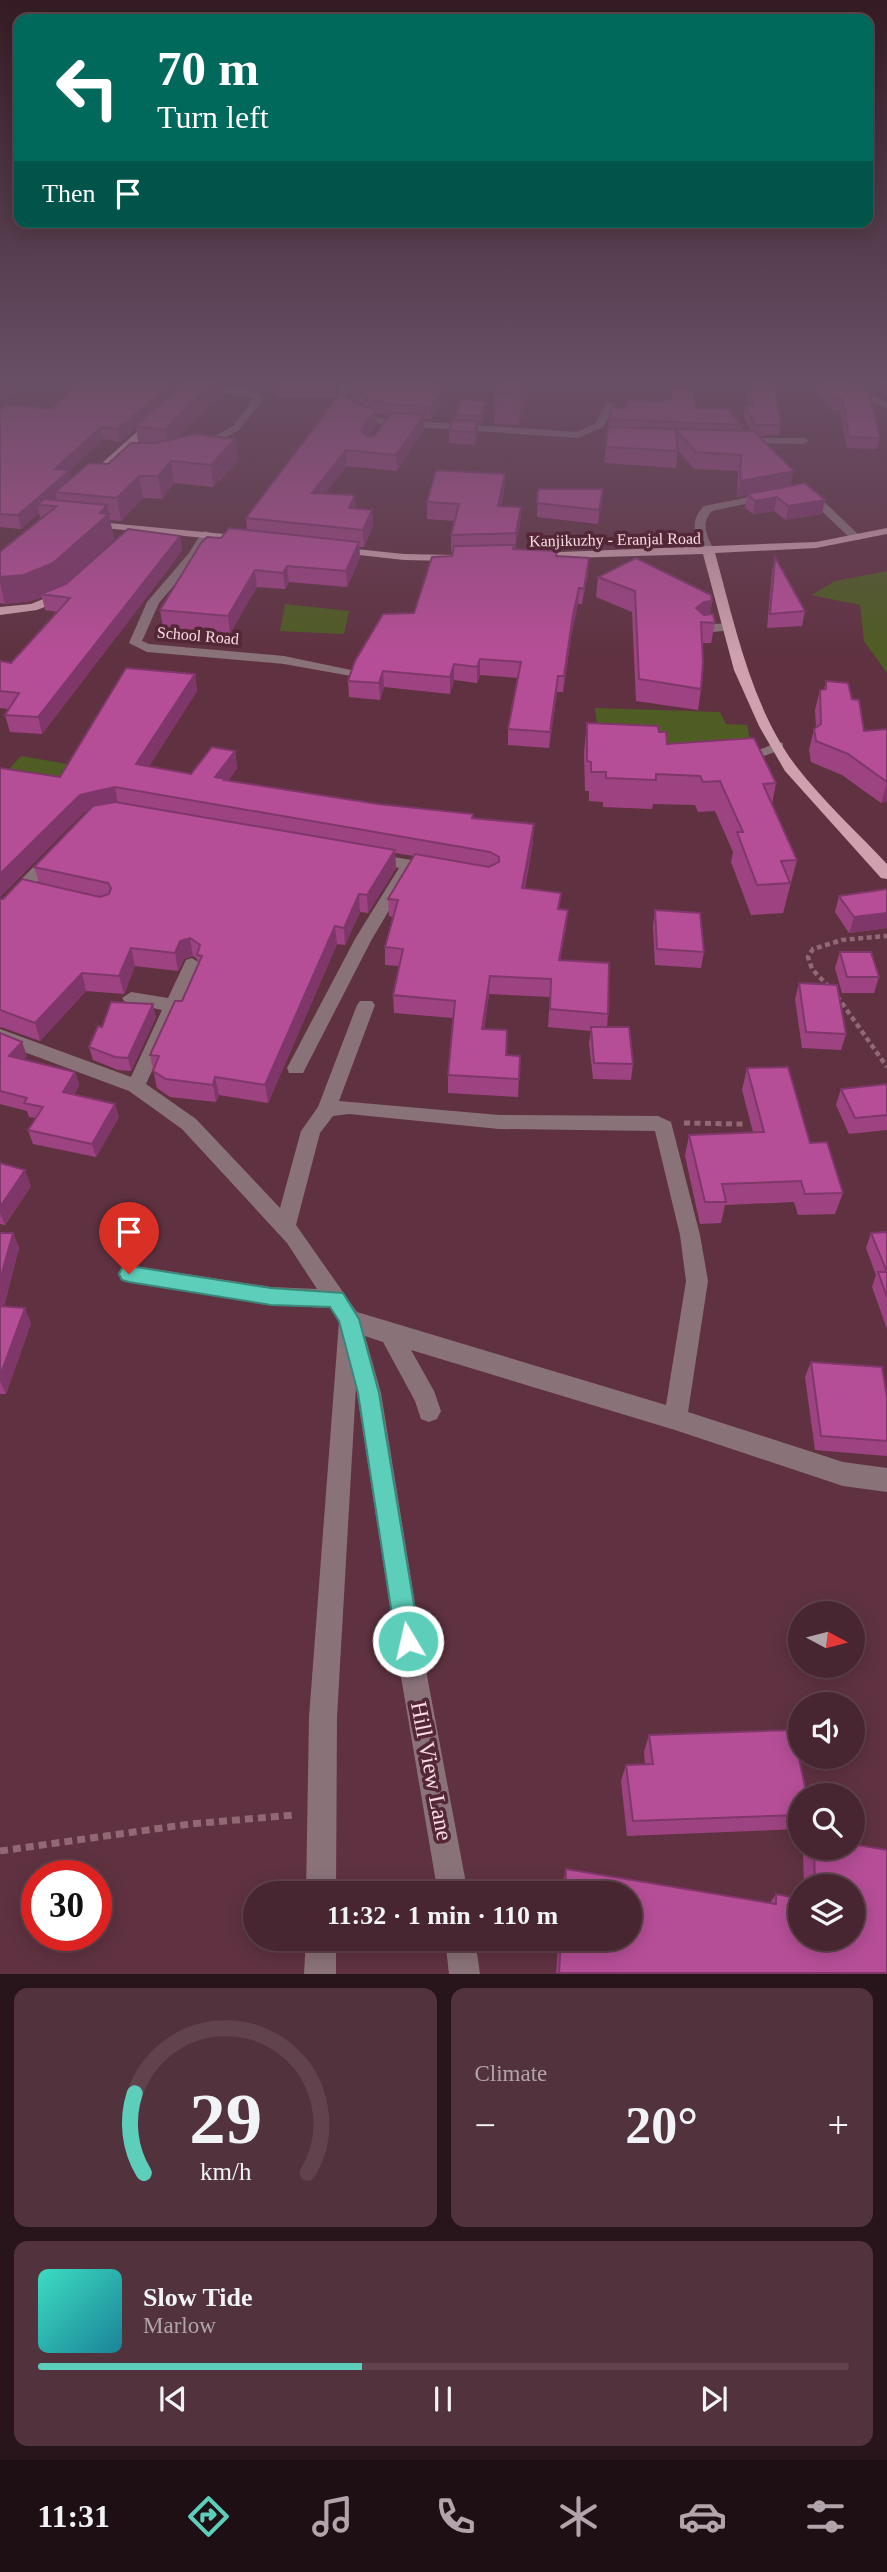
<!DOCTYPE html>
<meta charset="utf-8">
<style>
:root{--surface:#482631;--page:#52323d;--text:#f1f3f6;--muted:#b1a5ab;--line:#60434d;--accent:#5cceba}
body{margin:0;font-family:Georgia,serif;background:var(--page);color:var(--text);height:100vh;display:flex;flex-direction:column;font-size:26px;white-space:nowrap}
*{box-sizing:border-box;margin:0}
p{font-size:23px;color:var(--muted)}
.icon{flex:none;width:38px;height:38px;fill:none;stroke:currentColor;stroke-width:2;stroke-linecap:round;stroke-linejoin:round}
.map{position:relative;height:1974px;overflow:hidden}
.side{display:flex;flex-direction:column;gap:14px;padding:14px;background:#28151b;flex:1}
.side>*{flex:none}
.hud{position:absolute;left:14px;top:14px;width:859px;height:214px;border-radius:14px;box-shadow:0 4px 18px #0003,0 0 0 2px var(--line);background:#00695c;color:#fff;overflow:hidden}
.needle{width:46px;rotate:97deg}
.buttons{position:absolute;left:788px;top:1601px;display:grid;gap:14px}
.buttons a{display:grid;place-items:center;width:77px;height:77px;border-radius:50%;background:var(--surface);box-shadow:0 4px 18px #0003,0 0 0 2px var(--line);font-size:35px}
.speed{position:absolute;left:21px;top:1860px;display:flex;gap:14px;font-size:35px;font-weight:700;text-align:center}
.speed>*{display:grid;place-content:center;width:91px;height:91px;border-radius:50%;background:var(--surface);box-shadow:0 4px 18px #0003,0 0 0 2px var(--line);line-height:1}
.speed .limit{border:10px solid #d22;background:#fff;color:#111}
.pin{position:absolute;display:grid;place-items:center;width:60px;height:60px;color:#fff;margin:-72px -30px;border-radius:50% 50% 50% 0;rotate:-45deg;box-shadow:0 0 7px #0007}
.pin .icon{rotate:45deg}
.me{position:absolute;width:77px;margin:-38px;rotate:351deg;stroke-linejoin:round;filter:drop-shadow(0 0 5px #0008)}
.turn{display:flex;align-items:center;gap:24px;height:147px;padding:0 28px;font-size:32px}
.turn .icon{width:91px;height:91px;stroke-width:2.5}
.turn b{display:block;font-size:49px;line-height:60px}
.then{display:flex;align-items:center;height:66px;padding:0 28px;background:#0003;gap:14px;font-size:26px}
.big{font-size:52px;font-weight:700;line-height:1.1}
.side .card{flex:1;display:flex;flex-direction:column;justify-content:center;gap:10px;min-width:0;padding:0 24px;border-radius:14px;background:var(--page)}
.side .dial{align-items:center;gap:0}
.dial svg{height:182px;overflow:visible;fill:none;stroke:var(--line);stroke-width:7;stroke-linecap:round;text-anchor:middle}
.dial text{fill:var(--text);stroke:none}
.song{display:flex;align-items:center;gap:21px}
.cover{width:84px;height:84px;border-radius:10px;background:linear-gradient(135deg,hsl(170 70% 55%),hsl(190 70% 35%))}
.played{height:7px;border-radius:4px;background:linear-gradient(90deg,var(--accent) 40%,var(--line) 40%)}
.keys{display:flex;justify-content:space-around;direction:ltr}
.heat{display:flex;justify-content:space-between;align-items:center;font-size:38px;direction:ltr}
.side .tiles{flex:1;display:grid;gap:14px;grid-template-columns:1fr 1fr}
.card:last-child{grid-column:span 2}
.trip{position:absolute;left:243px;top:1881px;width:399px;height:70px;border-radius:35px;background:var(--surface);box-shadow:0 4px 18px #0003,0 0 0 2px var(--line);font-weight:700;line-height:70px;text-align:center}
.tab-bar{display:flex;height:112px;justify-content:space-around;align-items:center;background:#1d0f14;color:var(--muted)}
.tab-bar .icon{width:49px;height:49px}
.tab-bar .active{color:var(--accent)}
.tab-bar b{font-size:32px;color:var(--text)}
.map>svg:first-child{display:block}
.green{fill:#4f5c23}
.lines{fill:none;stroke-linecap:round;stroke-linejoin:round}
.path-far2{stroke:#916874;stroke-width:4.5;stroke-dasharray:5 3.5;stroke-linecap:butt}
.path-far1{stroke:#916874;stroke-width:5;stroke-dasharray:6 4.5;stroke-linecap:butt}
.path{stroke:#916874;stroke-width:7;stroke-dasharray:8 5;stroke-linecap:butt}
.minor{fill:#8a7279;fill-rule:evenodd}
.major{fill:#cfa0ad;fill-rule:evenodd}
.highway{fill:#eab1c1;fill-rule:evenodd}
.wall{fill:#9d4382;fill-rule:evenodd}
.shaded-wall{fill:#7f376a}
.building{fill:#b64e97;stroke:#7f376a;stroke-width:2}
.route{fill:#5cceba;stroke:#3c8679;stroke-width:2}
.labels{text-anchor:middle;stroke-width:7;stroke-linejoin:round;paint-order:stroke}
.far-street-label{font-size:16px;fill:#fadce4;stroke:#542736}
.near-street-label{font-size:23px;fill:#fadce4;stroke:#542736}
</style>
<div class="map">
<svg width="887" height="1974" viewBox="0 0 887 1974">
<rect width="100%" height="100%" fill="#603241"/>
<!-- green -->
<path class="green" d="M887,571V673L864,641L860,605L811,595L835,581Z
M285,604L349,611L344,634L280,631Z
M595,708L720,712L726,724L747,725L752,748L600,746Z
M21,756L131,775L0,779Z"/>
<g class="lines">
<!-- path-far2 -->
<path class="path-far2" d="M829,987L812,969L808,957L813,949L842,940L887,936
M837,996L887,1067"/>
<!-- path-far1 -->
<path class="path-far1" d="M684,1123L743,1124"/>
<!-- path -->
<path class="path" d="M0,1851L190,1824L294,1815"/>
<!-- minor -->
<path class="minor" d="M341,379H351L347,396C356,412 370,416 387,419L577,432L596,423L607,402L615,404L603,427L578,438L387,425C365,421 349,417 337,396Z
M823,379H835L887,402V408Z
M201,384L247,389L265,397L239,430L201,451L197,450V446L233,426L254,398L198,389V385Z
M741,438H804L809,441L804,444L737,443V439Z
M804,490H812L860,536V540H852L804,494Z
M770,493L774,494V498L712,511C700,524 707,536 714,550L704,552C694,535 689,521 704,506Z
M206,531L212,534L198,557L159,603L142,641L149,644L284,656L351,670V676L284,664L147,652L129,643L147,602L189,553L202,532Z
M729,623L735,627L733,630L702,633L696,629L702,625Z
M778,742L783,743V749L742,764L735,760Z
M53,851L59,853L61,856L59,859L6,915L0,916V901L47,853Z
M375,854L430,863L438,868L430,873L413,870L372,939L303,1073H289L287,1068L355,939L399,868L369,862L367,859L369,856Z
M192,958L201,964L146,1084L196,1119L280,1208L301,1131L318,1107L357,1005L360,1001H372L375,1005L339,1101L499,1115L658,1116L671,1122L700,1235L708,1281L688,1412L843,1462L887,1468V1492L843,1486L675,1430L411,1350L434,1391L441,1411L437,1419L429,1422L421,1419L415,1401L383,1342L365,1336L381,1393L425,1665L468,1894H438L399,1665L356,1387L337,1717L336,1894H306L309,1717L339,1322L330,1308L271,1305L121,1280L118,1274L121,1268L129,1265L271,1287L317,1289L287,1243L182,1129L129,1091L0,1043V1029L131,1077L162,1010L125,1002L122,998L131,992L168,998L186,960ZM349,1114L499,1129L655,1131L680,1235L686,1281L666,1405L357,1312L296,1225L320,1133L333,1116Z
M306,1939H336V1974H304Z
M445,1939H475L480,1974H449Z"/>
<!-- major -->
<path class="major" d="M88,521L245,536L251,539L245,542L84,526V522Z
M887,528V534L816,548L715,553C735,625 751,706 796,766C823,801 857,832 887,864V879L881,878L785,771L759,726L734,670L703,554L535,559L529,556L535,553L816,542Z
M336,547L404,554L454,555L460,558L454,561L404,560L332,552L330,550Z
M63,591L69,595L67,598L37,610L0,615V607L31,604Z"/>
<!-- highway -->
<path class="highway" d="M196,379H207L90,487H82V481Z"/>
</g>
<!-- wall -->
<path class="wall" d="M58,379H254L246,386L223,385L224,396L193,421L177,438L238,461L213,487L174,483L162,499L143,498L121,521L110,520L114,539L64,585L180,536L182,551L42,734L10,732L5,715L9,709L0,708V661L11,663L58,612L45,610L42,597L30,601L5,604L0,603V552L41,519L39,513L21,529L0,527V410L52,409L80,381ZM136,428L138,443L108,464L72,478L70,470L103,439L120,442Z
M279,379H339L335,398L278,397L277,385Z
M350,379H438L437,383L447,396L431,419H424V430L397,471L347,466L325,493L356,509L372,510L373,526L364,547H359L360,558L347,587L289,582L285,589L257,587L230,633L163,627L160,610L221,538L247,530L246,518L353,402L359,404L350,396L349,383ZM376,413L388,416L375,435L369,436L377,426Z
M499,379H527L526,402L519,425L494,424L495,392Z
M742,379H773L781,425L779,435L759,436L791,486L822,514L786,520L774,511L753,514L745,508L747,495L737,497L738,471L694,469L678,450L676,468L604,463L609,419L626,408L662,402L670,400L671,387L696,408L742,425V431H751L743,415L745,405H750Z
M798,379H862L860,387L880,438L877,449L847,448L840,410H832L811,384H802Z
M873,379H887V397Z
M486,401V407L481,423H478V434L475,445L449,443V431L456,420V415Z
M505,474L504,491L501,506L521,507L520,524L515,549L556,556L589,558L588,573L582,604H578L572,631L563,692H557L549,748L508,745V729L518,678L480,675L477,683L454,680L450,694L384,687L380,700L349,697L348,681L414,613L452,556L453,552H451V535L455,521L427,519V502Z
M538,489L602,502L598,524L537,517Z
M775,557L805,611L802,626L767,628L772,571Z
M598,577L712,601L710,614L715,623L711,643H702L701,689L698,710L636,701L632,612L596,597Z
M195,674L197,691L149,766L191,774L235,751L237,768L228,781L472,818L533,842L525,888L560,909L568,910L566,928L560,960L608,1014L607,1027L633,1064L631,1080L593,1079L589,1043L591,1031L548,1027L550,997L489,994L484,1029L506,1055L520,1056L518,1097L448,1093V1075L453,1018L394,1013L393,995L399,966L385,965V947L393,917L389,916L388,899L414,856L395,853L396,868L368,913L360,912L345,945L337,944L268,1103L219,1095L216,1102L170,1097L157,1088L150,1055L182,1001L198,964L197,959L193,956L184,959L178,971L135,966L124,994L86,991L40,1041L1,1027L0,1028V899L39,883L34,867L88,811L84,812L0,897V768L60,777Z
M826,681L852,699L864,731L887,729V801L881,803L842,775L811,762L809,750L814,729L816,728L815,710L820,690L824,689Z
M587,723L659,732L667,744L776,783L772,804L797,860L783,913L751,915L731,862L733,852L715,811L698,812L695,805L653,804L652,809L603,807V802L589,801V791H585L584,752Z
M887,889V928L849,933L835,912L839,896Z
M655,910L704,952L701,968L655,965L653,926Z
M840,952L879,977L874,993H842L835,968Z
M799,983L846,1034L841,1050L802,1048L795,999Z
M156,1017L131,1071L118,1070L93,1060L89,1047L102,1027Z
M0,1033L27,1056L23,1059L75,1072L79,1085L74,1095L119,1117L96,1157L33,1144L28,1130L36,1118L29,1117L27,1111L0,1104Z
M747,1068L810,1143L843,1193L835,1214L798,1215L794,1202L725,1205L721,1223L700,1224L685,1156L689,1135L753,1132L742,1090Z
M887,1084V1130L849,1134L836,1105L841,1089Z
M0,1163L31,1186L5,1225L0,1224Z
M887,1232V1329L872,1287L876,1275L866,1248L871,1233Z
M0,1233H13L19,1248L4,1306L31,1323L6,1394H0Z
M811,1362L887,1397V1456L815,1450L805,1377Z
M649,1735L800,1796V1829L627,1836L621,1781L626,1765L645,1764L644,1752Z
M806,1848H852L887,1973H556L559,1939H630V1894H562L563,1883L566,1869L770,1903L776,1894L800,1939L852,1886H804L803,1852Z"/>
<!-- shaded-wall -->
<path class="shaded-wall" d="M9,379H20L1,406L0,391Z
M177,379H192L135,426L136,428L120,442L118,429Z
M221,379H222L224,396L193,421L168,448L165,430L191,403Z
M245,379H254L246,386Z
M336,379H339L335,398V386Z
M525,379H527L526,402L519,425L520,394Z
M447,384V396L431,419V407Z
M486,401V407L481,423V416Z
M376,410L377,426L362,445L361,430Z
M424,415V430L397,471L396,455Z
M478,421V434L475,445V432Z
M101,427L103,439L68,473L70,470L73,483L55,492L57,498L48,505H37L39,513L21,529L18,515L55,469Z
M235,439L238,461L213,487L211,465Z
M346,450L347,466L313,509L312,493Z
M171,461L174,483L162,499L158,476Z
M794,471L790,487L747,494V495L737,497L740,481Z
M505,474L504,491L497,523L498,506Z
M139,476L143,498L121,521L117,498Z
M603,489L602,502L598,524L599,510Z
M355,495L356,512L349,508Z
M777,497L774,511L753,514L755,501Z
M825,500L822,514L786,520L788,506Z
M107,505L114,539L59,590L41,594L42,597L30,601L5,604L0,583V577L100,513Z
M521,507L520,524L515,550L516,533Z
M372,510L373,526L364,547L363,530Z
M180,536L182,551L42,734L38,717Z
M359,542L360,558L347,587L346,571Z
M589,558L588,573L582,604L584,589Z
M287,566L289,582L285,589L283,573Z
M255,570L257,587L230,633L228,616Z
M579,588L578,604L572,631L563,692L564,676L573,615Z
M712,601L709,622H701L696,608L704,602Z
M480,659V675L477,683V667Z
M454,664V680L450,694V677Z
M383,671L384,687L380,700L379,683Z
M195,674L197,691L140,781L136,764Z
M558,676L557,692L549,748L550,732Z
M235,751L237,768L225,784L215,777Z
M887,782V801L881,803Z
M115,787L118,804L84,812L0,897V874L80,795Z
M534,824L533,842L521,906L522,888Z
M395,850L396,868L368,913L367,895Z
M359,894L360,912L345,945L344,928Z
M568,910L566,928L557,978L559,960Z
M887,913V928L849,933L854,917Z
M335,926L337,944L268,1103L265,1085Z
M190,938L193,956L184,959L178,971L175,953L180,941Z
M131,948L135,966L124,994L119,976Z
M82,973L86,991L40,1041L35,1023Z
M490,976L489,994L482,1046V1029Z
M153,1004L156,1017L131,1071L128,1058Z
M22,1042L27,1056L14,1069L9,1056Z
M75,1072L79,1085L67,1106L63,1092Z
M215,1077L219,1095L216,1102L213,1085Z
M115,1104L119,1117L96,1157L92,1144Z
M25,1170L31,1186L5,1225L0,1213V1207Z
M13,1233L19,1248L0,1320V1280Z
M25,1308L31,1323L6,1394L0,1381V1376Z"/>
<!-- building -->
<path class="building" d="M0,379H9L0,391Z
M81,379H177L118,429L101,427L55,469L70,470L18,515L0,514V410L8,404L52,409Z
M189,379H221L191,403L165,430L135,426Z
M279,379H336L335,386L277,385Z
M350,379H434L432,383L447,384L431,407L387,404L365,398L349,383Z
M499,379H525L520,394L495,392Z
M746,379H773L781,425H755L745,405H754Z
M818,379H843L869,391L880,438L849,437L842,399H835Z
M671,387L693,388L696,408H726L742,425L609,419L612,407L626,408V400L662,402V399L672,400Z
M341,392L353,402L376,410L361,430L367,437L375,435L391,413L424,415L396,455L346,450L312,493L355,495L349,508L372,510L363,530L246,518Z
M461,399L486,401L481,416L456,415Z
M453,420L478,421L475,432L449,431Z
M608,427L754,431L794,471L740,481L741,455L696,452L676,430L678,451L606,447Z
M196,434L235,439L211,465L171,461L158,476H139L117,498L55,492L89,463L108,464L131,443H155Z
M436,470L505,474L498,506L521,507L516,533L451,535L459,504L427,502Z
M805,483L825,500L788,506L777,497L755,501L747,494Z
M538,489H603L599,510L537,503Z
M44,499L107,505L100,513L109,514L53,563L24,575L0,577V552L2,550L57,506L37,505Z
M229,528L359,542L346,571L287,566L283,573L255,570L228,616L160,610L201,543L207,537L221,538Z
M128,529L180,536L38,717L5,715L19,693L0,691V661L11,663L70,598L41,594L66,584Z
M514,545L513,549L557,551L556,556L589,558L584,589L579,588L573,615L564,676H558L550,732L508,729L521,662L480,659L477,667L454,664L450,677L383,671L379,683L348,681L355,661L383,614L414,613L432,557L452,556L454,546Z
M775,557L805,611L770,614Z
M636,558L711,595L712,601L704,602L696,608L704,615L713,614L715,623L701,622L703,662L701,689L639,679L635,591L598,577Z
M126,668L195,674L136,764L191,774L212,747L235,751L215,777L225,779L224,780L378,804L473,814L472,818L534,824L522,888L561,893L558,909L568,910L559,960L609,963L608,1014L550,1009L551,979L490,976L482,1029L507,1030L506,1055L520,1056L519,1079L448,1075L455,1001L393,995L403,949L385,947L398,900L388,899L415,854L489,867L499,862V857L490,852L115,787L80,795L0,874V768L60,777Z
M826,681L848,683L852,699L859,700L864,731L887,729V782L848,754L816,741L814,729L821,724L820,690L826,689Z
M587,723L658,726L659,732H666L667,744L754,738L776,783L763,784L797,860L781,861L790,883L757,885L737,832H743L720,781L703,782L700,776L656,774V780L606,778V772H591V762L587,761Z
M115,802L395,850L367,895L359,894L344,928L335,926L265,1085L215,1077L213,1085L166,1079L153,1071L159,1056L150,1055L175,1001H182L202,956L197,955L200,945L190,938L180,941L175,953L131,948L119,976L82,973L35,1023L0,1010V899H3L22,879L100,897L109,894L111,888L108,883L34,867L93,806Z
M887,889V913L854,917L839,896Z
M655,910L700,913L704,952L657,949Z
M840,952H871L879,977H847Z
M799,983L837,985L846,1034L806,1032Z
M111,1002L153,1004L128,1058L115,1057L89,1047L98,1026L102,1027Z
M591,1027H629L633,1064L594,1063Z
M0,1033L22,1042L9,1056L75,1072L63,1092L115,1104L92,1144L28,1130L43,1107L24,1103L27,1098L0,1091Z
M788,1067L810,1143L827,1142L843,1193L805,1194L801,1181L722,1184L726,1202H705L689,1135L764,1132L747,1068Z
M887,1084V1115L855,1118L841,1089Z
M0,1163L25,1170L0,1207Z
M887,1232V1297L878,1272H887L871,1233Z
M0,1233H13L0,1280Z
M0,1306L25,1308L0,1376Z
M811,1362L882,1367L887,1397V1441L821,1436Z
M793,1730L807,1796H800V1815L633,1821L626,1765L653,1764L649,1735Z
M852,1844L887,1850V1973H559L561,1939H630V1894H565L566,1869L776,1904V1894L800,1899V1939H852V1886H815L814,1848H852Z"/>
<!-- sky -->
<linearGradient id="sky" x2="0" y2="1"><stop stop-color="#351c24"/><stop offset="0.58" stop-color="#694f65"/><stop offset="1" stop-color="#694f65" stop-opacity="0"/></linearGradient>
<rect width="887" height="655" fill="url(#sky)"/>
<!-- route -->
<path class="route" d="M129,1266L271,1288L343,1293L359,1319L379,1393L420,1641L417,1650L408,1653L400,1650L396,1641L358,1393L339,1321L330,1307L271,1305L129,1282L122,1280L119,1274L122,1268Z"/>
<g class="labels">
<!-- far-street labels -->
<g class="far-street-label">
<text transform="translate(615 539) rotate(-1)" y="6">Kanjikuzhy - Eranjal Road</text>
<text transform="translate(198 635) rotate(5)" y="6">School Road</text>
</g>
<!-- near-street labels -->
<g class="near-street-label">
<text transform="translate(432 1771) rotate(79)" y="8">Hill View Lane</text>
</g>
</g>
</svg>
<div class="buttons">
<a><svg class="needle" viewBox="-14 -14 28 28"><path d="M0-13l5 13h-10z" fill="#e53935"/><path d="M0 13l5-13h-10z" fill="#b1a5ab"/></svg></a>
<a><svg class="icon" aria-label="sound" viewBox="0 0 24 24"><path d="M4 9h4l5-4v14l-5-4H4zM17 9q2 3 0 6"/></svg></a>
<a><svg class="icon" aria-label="search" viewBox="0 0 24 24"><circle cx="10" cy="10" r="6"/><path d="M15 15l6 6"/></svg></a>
<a><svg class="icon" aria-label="layers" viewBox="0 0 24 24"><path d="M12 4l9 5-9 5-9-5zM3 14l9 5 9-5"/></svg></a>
</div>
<div class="speed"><div class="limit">30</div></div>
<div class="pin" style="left:129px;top:1274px;background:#d93025"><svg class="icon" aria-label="arrive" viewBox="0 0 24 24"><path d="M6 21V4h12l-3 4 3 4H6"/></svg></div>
<svg class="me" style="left:408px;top:1641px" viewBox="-20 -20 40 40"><circle r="17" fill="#5cceba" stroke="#fff" stroke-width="3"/><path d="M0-11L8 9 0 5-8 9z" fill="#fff"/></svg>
<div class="trip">11:32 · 1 min · 110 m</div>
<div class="hud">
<div class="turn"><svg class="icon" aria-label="left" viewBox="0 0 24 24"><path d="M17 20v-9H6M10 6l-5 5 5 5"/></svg><div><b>70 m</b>Turn left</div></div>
<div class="then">Then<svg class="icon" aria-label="arrive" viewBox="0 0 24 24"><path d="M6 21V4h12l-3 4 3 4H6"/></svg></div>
</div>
</div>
<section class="side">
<div class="tiles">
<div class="card dial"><svg viewBox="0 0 100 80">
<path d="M14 69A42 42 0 1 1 86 69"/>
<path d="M14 69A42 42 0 0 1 10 34" stroke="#5cceba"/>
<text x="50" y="56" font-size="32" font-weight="700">29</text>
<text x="50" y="72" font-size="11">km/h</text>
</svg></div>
<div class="card"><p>Climate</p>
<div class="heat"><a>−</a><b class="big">20°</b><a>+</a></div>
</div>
<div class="card">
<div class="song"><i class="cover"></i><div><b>Slow Tide</b><p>Marlow</p></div></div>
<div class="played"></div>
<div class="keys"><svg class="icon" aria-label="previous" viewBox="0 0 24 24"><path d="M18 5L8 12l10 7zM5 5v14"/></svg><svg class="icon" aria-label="pause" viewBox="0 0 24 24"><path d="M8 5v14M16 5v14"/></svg><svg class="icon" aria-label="next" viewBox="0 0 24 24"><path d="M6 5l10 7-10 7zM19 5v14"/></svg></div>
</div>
</div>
</section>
<nav class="tab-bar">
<b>11:31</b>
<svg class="icon active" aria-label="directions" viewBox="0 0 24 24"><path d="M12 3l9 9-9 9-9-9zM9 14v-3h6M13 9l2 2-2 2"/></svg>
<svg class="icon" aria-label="music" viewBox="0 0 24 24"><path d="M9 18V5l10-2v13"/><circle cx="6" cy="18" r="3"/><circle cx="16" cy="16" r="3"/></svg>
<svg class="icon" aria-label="phone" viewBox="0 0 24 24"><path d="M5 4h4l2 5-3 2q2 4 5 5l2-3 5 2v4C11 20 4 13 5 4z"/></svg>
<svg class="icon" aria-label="climate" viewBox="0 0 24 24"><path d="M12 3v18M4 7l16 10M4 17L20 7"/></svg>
<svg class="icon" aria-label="car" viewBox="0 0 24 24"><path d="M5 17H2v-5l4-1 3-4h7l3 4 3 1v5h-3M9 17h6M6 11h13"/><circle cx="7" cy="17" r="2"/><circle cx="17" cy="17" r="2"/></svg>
<svg class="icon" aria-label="filters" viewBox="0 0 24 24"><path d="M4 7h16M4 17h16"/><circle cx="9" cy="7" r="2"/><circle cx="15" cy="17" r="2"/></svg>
</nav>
